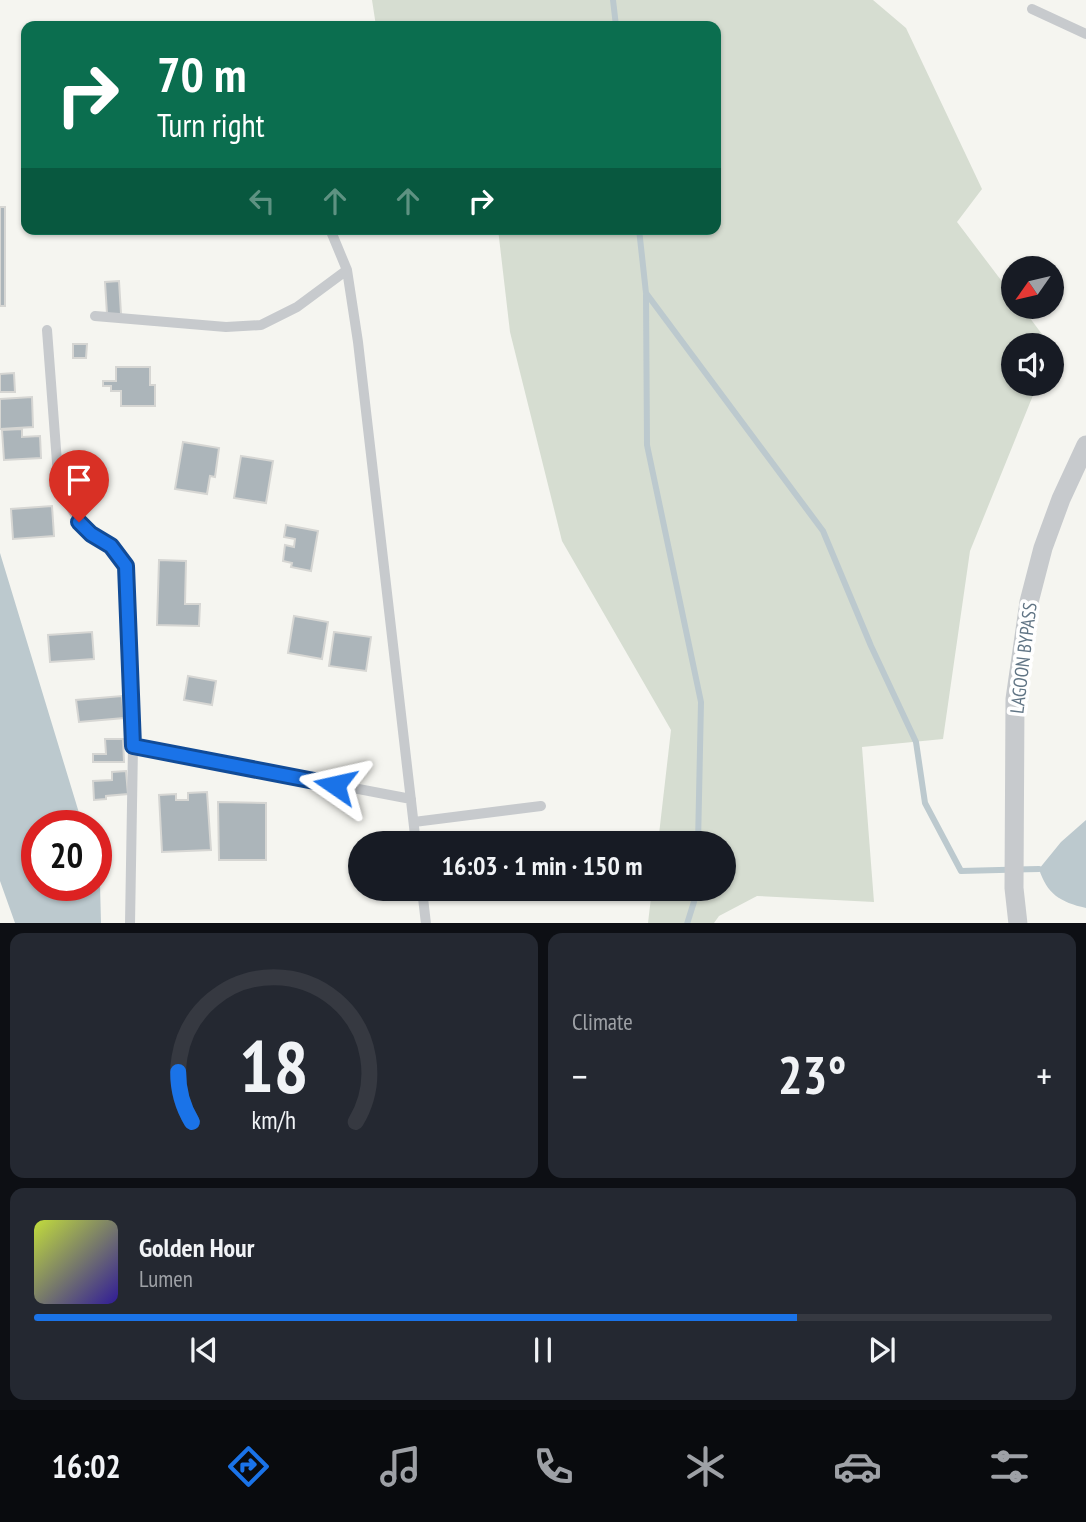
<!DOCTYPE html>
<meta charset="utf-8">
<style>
:root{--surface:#171b24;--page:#242831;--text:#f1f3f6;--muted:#9ea1a6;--line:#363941;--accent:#1a73e8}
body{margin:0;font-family:"PT Sans Narrow",sans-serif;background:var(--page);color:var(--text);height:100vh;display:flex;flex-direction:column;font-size:26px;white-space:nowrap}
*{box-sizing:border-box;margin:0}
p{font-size:23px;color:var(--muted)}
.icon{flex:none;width:38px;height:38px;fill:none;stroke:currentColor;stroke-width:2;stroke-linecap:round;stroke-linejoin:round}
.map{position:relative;height:923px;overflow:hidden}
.sheet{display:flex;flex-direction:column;gap:10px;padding:10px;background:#0d0f14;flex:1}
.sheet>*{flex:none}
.banner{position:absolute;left:21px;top:21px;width:700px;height:214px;border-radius:14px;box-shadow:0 2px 5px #0004;background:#0b6e4f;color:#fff;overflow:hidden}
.needle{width:46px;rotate:236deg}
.controls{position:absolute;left:1001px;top:256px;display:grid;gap:14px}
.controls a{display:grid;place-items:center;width:63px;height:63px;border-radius:50%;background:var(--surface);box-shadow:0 2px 5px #0004;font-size:35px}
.speed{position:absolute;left:21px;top:810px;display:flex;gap:14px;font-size:35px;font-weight:700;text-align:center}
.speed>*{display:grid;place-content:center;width:91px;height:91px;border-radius:50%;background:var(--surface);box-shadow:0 2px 5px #0004;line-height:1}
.speed .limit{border:10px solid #d22;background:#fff;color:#111}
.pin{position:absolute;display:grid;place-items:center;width:60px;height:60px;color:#fff;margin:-72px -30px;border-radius:50% 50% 50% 0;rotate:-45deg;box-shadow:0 0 7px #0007}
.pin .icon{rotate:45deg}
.me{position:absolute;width:77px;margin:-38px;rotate:281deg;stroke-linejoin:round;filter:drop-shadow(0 0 5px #0008)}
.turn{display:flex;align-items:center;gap:24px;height:147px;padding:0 21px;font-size:32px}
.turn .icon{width:91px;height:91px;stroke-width:2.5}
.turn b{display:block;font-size:49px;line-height:60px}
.lanes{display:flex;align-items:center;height:66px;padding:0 21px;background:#0003;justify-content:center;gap:35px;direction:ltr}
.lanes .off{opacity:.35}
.big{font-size:52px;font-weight:700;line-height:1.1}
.sheet .widget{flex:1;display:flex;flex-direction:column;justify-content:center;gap:10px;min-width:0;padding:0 24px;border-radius:14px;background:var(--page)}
.sheet .dial{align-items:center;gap:0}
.dial svg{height:182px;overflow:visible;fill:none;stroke:var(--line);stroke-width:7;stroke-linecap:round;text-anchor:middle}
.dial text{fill:var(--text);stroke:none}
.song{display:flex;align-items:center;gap:21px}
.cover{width:84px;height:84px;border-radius:10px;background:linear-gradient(135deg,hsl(70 70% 55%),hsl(250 70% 35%))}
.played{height:7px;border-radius:4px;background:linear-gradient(90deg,var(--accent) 75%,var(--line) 75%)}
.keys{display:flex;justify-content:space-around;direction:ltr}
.heat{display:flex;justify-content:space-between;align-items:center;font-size:38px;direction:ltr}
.sheet .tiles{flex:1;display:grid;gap:10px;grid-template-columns:1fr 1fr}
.widget:last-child{grid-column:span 2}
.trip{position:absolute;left:348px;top:831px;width:388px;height:70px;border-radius:35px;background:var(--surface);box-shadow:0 2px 5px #0004;font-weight:700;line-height:70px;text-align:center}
.menu{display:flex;height:112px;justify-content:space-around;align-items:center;background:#090b0e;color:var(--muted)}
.menu .icon{width:49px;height:49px}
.menu .current{color:var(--accent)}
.menu b{font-size:32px;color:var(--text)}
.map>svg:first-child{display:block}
.green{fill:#d6ddd1}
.water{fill:#bcc9ce}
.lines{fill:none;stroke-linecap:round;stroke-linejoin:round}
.stream{stroke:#bcc9ce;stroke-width:6}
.building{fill:#acb5ba;stroke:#d6d6d3;stroke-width:2}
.lane{stroke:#c7cacd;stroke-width:10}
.street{stroke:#c7cacd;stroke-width:19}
.route-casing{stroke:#114b97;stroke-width:18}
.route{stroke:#1a73e8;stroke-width:12}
.labels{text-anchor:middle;stroke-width:7;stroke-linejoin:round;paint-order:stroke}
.street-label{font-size:19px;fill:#617585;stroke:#fff}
</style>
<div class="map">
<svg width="1086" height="924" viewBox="0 0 1086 924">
<rect width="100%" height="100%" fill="#f5f5f0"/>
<!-- green -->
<path class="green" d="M372,0H873L906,28L982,189L957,222L1013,296V306H1021L1050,345H1013V383H1038L970,551L943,739L862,747L874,902L757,896L719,916L714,923H648L652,889H724V844L658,843L671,730L562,541L510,332L498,229H716V26H376Z"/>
<!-- water -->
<path class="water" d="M0,553L83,826H37V886H96V871L100,884L101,923H15L0,881Z
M1086,820V908C1060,902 1047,894 1039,869L1061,842Z"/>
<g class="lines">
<!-- stream -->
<path class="stream" d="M613,0L616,26
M639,229L646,293L823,531L871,646L916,742L925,803L961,871L1039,869
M646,295L647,445L701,702L698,844
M687,924L698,889"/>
</g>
<!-- building -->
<path class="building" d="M0,207H5V306H0Z
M119,281L121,314H107L105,282Z
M73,344H87L86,358H73Z
M116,367H150V385H155V406H121V391H111V386H103V381H116Z
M14,373L15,392H0V374Z
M32,397L33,427L0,429V399Z
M22,429V437L40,436L41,458L4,460L2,430Z
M183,442L219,448L215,477L210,476L207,494L175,489Z
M241,456L273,461L266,503L234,498Z
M52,506L54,536L13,539L11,509Z
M286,525L318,531L311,571L291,567L292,563L283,561L285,545L294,547L295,539L284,537Z
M159,560L186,561L185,604H200L199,626L157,625Z
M294,616L328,622L322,659L288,653Z
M92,632L94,659L50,662L48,635Z
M334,632L371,637L366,671L329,666Z
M188,676L216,681L212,705L184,700Z
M122,696L124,718L79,722L76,700Z
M105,739H123L124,762H93V754H106Z
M126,771L128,794L106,796V799L94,800L93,781L112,780V772Z
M207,792L211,850L162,852L159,795L176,794V800H188V793Z
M218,802L266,803V860H219Z"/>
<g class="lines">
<!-- lane -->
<path class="lane" d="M1032,9L1086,34
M330,229L347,270L358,342L416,844
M95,316L226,327L261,325L297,307L347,270
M47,330L59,489L80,522L91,534L111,546L126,566L133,746L130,924
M133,746L411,799
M414,822L541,806
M422,889L426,924"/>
<!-- street -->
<path class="street" d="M1018,924L1014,888L1015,699L1029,602L1043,548L1061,499L1086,445"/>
</g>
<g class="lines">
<!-- route casing -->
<g class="route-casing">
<path id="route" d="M79,522L91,534L111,546L126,566L133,746L335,785"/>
</g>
<!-- route -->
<use href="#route" class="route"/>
</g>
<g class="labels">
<!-- street labels -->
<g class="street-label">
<text transform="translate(1023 658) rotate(-83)" y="7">LAGOON BYPASS</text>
</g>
</g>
</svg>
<div class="controls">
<a><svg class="needle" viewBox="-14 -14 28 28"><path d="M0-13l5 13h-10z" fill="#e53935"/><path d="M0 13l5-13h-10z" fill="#9ea1a6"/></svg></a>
<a><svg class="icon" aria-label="sound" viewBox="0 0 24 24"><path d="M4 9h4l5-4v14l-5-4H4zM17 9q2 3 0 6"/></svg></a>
</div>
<div class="speed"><div class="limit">20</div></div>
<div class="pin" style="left:79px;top:522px;background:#d93025"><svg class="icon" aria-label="arrive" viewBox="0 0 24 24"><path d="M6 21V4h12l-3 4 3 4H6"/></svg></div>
<svg class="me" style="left:335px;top:785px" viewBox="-20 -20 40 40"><path d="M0-17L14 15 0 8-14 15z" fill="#1a73e8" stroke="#fff" stroke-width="4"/></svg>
<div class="trip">16:03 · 1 min · 150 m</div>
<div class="banner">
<div class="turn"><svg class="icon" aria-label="right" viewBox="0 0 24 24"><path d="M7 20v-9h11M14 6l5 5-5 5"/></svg><div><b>70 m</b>Turn right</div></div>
<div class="lanes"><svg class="icon off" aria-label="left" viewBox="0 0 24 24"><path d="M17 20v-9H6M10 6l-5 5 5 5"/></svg><svg class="icon off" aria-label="ahead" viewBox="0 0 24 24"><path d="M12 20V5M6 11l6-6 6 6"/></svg><svg class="icon off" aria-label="ahead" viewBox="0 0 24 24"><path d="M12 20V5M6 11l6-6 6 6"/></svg><svg class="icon" aria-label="right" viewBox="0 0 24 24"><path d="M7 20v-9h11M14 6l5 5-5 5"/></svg></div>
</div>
</div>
<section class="sheet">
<div class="tiles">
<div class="widget dial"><svg viewBox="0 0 100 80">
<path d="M14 69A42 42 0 1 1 86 69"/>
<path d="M14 69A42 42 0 0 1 8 47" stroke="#1a73e8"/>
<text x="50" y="56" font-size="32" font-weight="700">18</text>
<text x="50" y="72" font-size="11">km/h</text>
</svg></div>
<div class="widget"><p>Climate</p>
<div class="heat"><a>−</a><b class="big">23°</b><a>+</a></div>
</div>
<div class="widget">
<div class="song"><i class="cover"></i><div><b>Golden Hour</b><p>Lumen</p></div></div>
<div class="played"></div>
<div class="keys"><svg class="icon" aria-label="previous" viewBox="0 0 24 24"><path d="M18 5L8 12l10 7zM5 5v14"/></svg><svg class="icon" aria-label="pause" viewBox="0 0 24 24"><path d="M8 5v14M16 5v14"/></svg><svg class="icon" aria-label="next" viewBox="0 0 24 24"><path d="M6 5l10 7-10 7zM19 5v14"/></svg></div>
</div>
</div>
</section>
<nav class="menu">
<b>16:02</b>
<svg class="icon current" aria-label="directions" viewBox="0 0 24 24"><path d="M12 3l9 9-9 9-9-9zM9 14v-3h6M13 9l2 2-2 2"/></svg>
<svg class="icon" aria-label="music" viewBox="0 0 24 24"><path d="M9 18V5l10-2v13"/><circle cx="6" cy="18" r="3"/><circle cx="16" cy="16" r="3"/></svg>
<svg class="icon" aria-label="phone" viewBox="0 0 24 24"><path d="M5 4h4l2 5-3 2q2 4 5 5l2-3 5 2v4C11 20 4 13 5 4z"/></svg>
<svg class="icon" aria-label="climate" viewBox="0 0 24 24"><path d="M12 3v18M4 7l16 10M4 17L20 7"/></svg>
<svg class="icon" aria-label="car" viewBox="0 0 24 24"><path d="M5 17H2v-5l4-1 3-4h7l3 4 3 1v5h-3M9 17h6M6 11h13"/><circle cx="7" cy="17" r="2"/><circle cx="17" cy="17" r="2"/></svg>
<svg class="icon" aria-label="filters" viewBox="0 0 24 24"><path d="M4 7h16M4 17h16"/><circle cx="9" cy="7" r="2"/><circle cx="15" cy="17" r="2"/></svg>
</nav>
